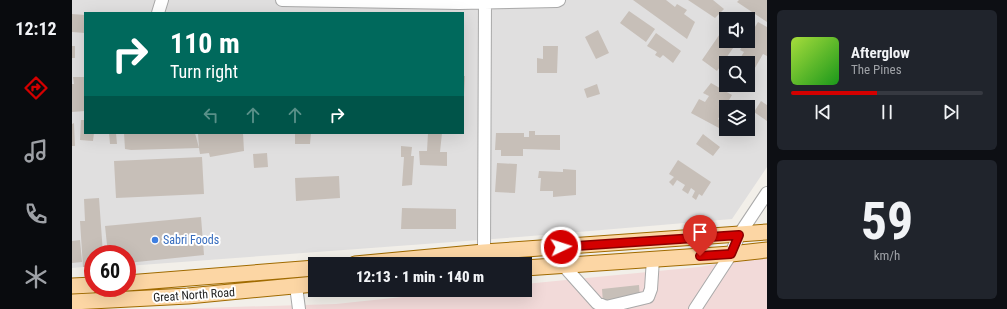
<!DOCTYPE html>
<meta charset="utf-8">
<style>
:root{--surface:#171b24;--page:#20242c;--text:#f1f3f6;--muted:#9ea1a6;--line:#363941;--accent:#d40000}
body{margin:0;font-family:"Roboto Condensed",sans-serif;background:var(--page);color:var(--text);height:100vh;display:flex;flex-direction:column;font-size:15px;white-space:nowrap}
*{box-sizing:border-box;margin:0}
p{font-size:13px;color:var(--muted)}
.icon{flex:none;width:22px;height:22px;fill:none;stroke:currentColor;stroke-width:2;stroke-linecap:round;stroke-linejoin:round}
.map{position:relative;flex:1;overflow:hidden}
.drawer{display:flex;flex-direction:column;gap:10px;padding:10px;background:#0d0f14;width:240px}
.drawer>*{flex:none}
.top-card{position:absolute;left:12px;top:12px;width:380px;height:122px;border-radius:0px;box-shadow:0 4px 16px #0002;background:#00695c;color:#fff;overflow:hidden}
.fabs{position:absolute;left:647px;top:12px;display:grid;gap:8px}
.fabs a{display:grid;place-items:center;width:36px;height:36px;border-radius:0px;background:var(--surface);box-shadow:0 4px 16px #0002;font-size:20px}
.speed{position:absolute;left:12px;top:245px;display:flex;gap:8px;font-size:20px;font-weight:700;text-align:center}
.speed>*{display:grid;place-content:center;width:52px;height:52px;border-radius:50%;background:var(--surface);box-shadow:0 4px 16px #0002;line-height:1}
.speed .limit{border:6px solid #d22;background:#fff;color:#111}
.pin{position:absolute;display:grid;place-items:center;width:34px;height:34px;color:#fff;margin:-41px -17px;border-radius:50% 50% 50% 0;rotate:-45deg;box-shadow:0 0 4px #0007}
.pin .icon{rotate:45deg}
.me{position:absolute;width:44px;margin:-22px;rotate:86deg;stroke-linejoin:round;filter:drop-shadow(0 0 3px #0008)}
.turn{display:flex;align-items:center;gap:14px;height:84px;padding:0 20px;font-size:18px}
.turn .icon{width:52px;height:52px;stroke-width:2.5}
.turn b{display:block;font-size:28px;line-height:34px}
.lanes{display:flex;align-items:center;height:38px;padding:0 20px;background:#0003;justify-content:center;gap:20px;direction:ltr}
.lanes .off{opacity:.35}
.drawer .tile{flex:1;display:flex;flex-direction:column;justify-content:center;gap:6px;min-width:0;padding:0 14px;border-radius:6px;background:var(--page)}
.drawer .dial{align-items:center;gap:0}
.dial b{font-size:52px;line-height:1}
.song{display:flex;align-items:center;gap:12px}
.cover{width:48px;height:48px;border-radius:6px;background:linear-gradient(135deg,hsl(80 70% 55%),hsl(120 70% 35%))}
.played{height:4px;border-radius:2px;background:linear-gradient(90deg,var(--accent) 45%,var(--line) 45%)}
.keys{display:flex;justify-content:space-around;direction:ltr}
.trip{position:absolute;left:236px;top:257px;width:224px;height:40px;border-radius:0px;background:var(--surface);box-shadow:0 4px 16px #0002;font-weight:800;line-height:40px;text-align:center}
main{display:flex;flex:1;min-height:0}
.menu{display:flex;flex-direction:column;width:72px;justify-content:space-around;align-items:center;background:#090b0e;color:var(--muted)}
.menu .icon{width:28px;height:28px}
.menu .active{color:var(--accent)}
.menu b{font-size:18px;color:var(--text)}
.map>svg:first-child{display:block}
.residential{fill:#e0dfdf;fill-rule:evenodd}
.commercial{fill:#f2dad9}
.building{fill:#c7bfb8}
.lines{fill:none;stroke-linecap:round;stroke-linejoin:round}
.minor-casing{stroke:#a9a9a9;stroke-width:14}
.major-casing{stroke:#a06b00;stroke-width:17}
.minor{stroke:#fff;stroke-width:12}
.major{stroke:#fcd6a4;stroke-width:15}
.route-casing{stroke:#8a0000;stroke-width:10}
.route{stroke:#d40000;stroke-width:7}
.shop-dot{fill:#3f7fe0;stroke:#fff;stroke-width:1.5}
.labels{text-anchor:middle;stroke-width:4;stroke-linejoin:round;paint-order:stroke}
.shop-label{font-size:12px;fill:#366cbe;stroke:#fff;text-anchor:start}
.street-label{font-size:12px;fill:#222;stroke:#fff}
</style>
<main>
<nav class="menu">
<b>12:12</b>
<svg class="icon active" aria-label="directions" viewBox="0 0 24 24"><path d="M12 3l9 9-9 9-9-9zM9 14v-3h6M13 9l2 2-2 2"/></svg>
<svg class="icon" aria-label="music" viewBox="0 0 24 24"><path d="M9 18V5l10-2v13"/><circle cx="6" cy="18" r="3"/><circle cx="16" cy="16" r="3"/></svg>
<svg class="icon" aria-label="phone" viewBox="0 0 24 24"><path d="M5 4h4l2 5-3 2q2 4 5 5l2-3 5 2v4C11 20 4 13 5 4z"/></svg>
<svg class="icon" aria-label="climate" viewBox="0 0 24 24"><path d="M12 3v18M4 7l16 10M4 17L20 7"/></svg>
</nav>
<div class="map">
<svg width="695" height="309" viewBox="0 0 695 309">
<rect width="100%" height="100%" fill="#f2efe9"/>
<!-- residential -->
<path class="residential" d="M0,0H695V167L660,219L447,237L55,266V254H21L11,267L0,268ZM13,13H391V133H13ZM654,19H676V41H654ZM654,63H676V85H654ZM654,107H676V129H654Z"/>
<!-- commercial -->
<path class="commercial" d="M695,255V309H95L264,304L397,290H453V284L627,267Z"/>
<!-- building -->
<path class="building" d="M561,0H594L603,7L605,4L615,10L612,14L623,22L615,39Z
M616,0H641L652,9L643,18Z
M667,0H695V22L665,2Z
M557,11L583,29L574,42L548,23Z
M0,14L13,15V33L0,32Z
M662,14L670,19H658Z
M686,22L695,27V56L691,54L676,80V63H665L672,52L668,50L674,41H676V38Z
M654,25V41H666L645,71L630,60Z
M526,30L537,53L524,59L513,37Z
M584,33L609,51L601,63L591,55L588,58L583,55L585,52L575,46Z
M0,46H3V58H0Z
M471,46H486L485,73H465V58L471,59Z
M391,76H393L392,94H391Z
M1,77H13V111L0,112V84H2Z
M639,83L660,95L646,119L651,122L647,128L619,113L627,99L633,102L637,96L631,93Z
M525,84L528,94L515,98L512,89Z
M689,101L695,105V121L682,112Z
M9,120H13V133H22L21,141L8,140Z
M2,123L3,146H0V124Z
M457,131H463V135H488V150L451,149V156H429V150H423L424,133H452V137H457Z
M37,133H44L45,144H38Z
M52,133H123L127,148L126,133H171L172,151L138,157L137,153L128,154L127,148L59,150L53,149Z
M223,133H239L238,144H223Z
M356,133H370L368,152H375V166L348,165L347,151H355Z
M631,134L648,147L641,156L624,144Z
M329,146L340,147L339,156H342L340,185L330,186L332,157H329Z
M195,153L196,167L182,168L181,154Z
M130,157L132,194L44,198L42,161Z
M606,160L639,182L630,196L627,194L624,200L620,197L623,191L619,188L616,194L610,190L613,185L605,180L601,186L597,182L602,177L597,174Z
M425,163L445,164L443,193L423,192Z
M491,169L504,170V195L481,197V191H468L469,178H466L467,171L491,172Z
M267,176L268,198L224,201L223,178Z
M27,198L31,254H21V266L11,267L8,221H13L12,199Z
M330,208L384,209V229H329Z
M129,217L132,255L55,263V254H36L33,226Z
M8,240L10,262L0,263V241Z
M567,285L568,299L531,303L530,289Z"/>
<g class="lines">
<!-- minor casing -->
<g class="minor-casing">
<path id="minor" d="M210,0L387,3L485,1L487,0
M86,13L90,0
M412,252L413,0
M491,265L525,303L534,307L576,297L579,289L581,259
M224,286L227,309
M623,309L659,254L667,235L695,193"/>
</g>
<!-- major casing -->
<g class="major-casing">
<path id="major" d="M283,264L412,252L695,232
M453,268L659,254L695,250
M55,283L243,268
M0,286L21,285
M0,302L116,296L243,284"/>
</g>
<!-- minor -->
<use href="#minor" class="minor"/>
<!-- major -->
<use href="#major" class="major"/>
</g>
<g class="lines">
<!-- route casing -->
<g class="route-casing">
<path id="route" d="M489,247L667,235L659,254L628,256"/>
</g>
<!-- route -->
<use href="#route" class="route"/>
</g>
<!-- markers -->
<circle class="shop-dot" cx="83" cy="240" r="4"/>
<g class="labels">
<!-- shop labels -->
<g class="shop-label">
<text x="91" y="244">Sabri Foods</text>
</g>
<!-- street labels -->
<g class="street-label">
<text transform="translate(122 295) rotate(-4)" y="4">Great North Road</text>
</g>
</g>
</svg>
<div class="fabs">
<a><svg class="icon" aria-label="sound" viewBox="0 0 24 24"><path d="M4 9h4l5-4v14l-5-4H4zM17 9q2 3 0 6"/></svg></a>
<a><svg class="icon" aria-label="search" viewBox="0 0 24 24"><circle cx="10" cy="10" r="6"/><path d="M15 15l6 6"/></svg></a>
<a><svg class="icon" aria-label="layers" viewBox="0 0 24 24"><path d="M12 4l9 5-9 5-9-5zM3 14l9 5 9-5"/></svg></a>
</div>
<div class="speed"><div class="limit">60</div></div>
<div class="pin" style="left:628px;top:256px;background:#d93025"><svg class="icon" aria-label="arrive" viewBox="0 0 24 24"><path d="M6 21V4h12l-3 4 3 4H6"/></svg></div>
<svg class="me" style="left:489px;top:247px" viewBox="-20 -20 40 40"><circle r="17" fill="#d40000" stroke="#fff" stroke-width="3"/><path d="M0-11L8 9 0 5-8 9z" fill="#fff"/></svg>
<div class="trip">12:13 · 1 min · 140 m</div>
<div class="top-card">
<div class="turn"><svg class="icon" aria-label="right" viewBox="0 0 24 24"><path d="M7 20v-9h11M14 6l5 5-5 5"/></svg><div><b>110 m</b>Turn right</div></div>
<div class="lanes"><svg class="icon off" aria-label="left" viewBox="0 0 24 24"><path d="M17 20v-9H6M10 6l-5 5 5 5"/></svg><svg class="icon off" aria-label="ahead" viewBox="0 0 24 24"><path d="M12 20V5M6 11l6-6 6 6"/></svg><svg class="icon off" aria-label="ahead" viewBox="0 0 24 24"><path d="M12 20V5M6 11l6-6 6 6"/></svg><svg class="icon" aria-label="right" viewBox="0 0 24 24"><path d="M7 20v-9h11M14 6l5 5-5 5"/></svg></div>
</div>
</div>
<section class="drawer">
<div class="tile">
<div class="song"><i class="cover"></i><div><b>Afterglow</b><p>The Pines</p></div></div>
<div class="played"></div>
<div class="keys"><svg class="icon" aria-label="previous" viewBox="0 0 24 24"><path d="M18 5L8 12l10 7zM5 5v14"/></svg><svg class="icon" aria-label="pause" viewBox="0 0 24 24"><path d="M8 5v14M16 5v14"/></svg><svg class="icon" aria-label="next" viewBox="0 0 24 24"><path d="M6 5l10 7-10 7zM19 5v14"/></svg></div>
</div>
<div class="tile dial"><b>59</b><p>km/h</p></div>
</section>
</main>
